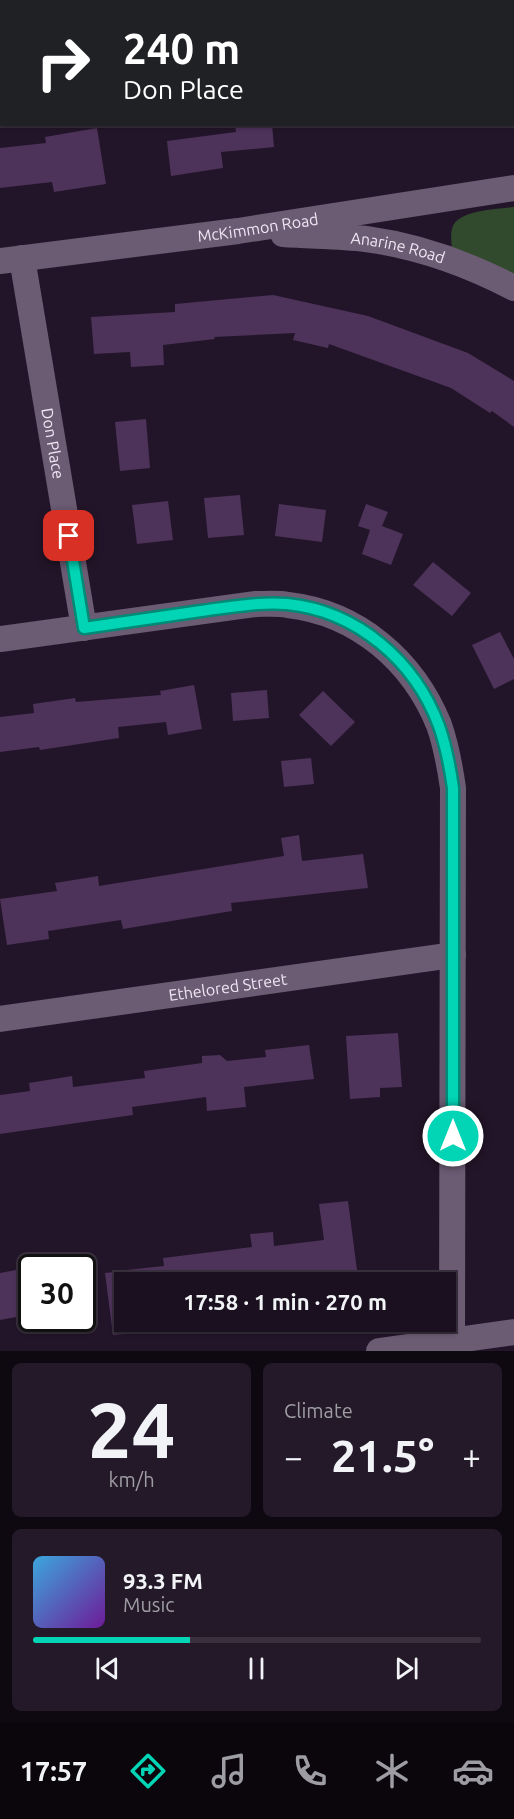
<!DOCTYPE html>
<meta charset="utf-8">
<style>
:root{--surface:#1a101f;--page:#231928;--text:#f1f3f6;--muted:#9f9da4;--line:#38303d;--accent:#01d5b6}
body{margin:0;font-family:Ubuntu,sans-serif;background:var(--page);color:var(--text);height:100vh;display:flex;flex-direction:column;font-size:22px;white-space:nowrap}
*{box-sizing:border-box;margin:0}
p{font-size:20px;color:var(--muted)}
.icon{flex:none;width:33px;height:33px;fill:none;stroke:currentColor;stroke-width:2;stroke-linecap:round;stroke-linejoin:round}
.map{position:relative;height:1351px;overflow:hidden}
.side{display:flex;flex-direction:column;gap:12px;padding:12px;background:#0e0911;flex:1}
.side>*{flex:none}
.top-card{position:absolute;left:0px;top:0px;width:514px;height:126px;box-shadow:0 2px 4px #0004,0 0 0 2px var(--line);background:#202124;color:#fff;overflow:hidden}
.speed{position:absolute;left:18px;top:1254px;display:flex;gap:12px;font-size:30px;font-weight:700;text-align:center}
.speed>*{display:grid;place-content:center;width:78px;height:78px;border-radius:50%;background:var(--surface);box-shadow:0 2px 4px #0004,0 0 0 2px var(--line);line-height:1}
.speed .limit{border:3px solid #111;border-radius:9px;background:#fff;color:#111}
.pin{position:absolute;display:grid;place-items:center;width:51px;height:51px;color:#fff;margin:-26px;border-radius:12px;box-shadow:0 3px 9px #0006}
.me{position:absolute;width:66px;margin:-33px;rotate:0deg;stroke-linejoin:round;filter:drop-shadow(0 0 4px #0008)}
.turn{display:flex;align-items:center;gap:21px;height:126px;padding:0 24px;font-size:27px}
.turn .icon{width:78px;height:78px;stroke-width:2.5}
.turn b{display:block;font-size:42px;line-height:51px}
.big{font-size:45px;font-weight:700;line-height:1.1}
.side .widget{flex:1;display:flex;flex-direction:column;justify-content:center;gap:9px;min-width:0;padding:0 21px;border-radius:9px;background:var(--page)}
.side .dial{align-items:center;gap:0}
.dial b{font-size:78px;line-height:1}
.song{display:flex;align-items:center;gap:18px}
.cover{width:72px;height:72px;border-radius:9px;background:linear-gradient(135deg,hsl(200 70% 55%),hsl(280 70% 35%))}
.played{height:6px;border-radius:3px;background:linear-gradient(90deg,var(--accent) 35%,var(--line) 35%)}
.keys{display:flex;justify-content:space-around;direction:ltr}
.heat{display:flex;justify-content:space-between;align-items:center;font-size:33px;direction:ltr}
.side .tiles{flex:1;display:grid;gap:12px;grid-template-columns:1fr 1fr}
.widget:last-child{grid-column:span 2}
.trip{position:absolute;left:114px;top:1272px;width:342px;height:60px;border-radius:0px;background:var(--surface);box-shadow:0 2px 4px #0004,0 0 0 2px var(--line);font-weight:700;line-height:60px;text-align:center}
.tabs{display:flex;height:96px;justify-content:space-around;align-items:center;background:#0a060c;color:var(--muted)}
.tabs .icon{width:42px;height:42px}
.tabs .current{color:var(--accent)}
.tabs b{font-size:27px;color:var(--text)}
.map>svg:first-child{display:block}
.green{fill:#31492c}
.building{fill:#4d325a}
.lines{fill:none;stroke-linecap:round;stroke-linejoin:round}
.minor{stroke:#6b5b73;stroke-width:26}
.route-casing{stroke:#018a76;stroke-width:15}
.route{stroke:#01d5b6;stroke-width:10}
.labels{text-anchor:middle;stroke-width:6;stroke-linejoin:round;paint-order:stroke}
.street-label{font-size:16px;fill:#efe5f3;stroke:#190c1f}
</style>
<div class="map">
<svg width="514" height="1351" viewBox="0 0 514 1351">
<rect width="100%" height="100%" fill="#231529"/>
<!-- green -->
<path class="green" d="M514,207V279L452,248C451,240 450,230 454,224C463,210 498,209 514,207Z"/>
<!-- building -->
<path class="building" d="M235,124H272L274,147L221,152L223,168L171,176L167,141L236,132Z
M97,128L106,184L54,192L52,182L0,188V148L46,143L45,137Z
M273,295L368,316L468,353L514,381V427L492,411L490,413L451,388L329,344L328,348L293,340L295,333L214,337L215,339L163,345L164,365L131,367L130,352L94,354L91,317L175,312V304Z
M146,419L150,468L120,471L115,422Z
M240,495L244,535L208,538L204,498Z
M168,501L173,540L137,544L132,505Z
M279,504L326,510L322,542L275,536Z
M366,504L388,512L382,526L403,534L391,565L362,554L370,530L358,526Z
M433,562L471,593L452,616L413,585Z
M500,632L514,659V679L494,689L472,645Z
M194,685L202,729L168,735L166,722L118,727L119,738L40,750L39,747L0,752V717L34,713L33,704L75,698L76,702L161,695L160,691Z
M267,690L269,718L233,721L231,693Z
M323,691L355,722L331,746L299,715Z
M311,758L314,784L284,787L281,761Z
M299,835L302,861L363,854L368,888L231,903L232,911L123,929L121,920L48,931L49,939L7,945L0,899L57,891L55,883L98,876L99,886L284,856L281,838Z
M398,1033L402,1087L380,1088V1097L350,1099L346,1036Z
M309,1045L314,1079L244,1087L246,1107L207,1111L206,1097L132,1107L133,1115L0,1134V1095L30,1091L29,1083L72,1076L73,1087L145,1078L144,1071L202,1063V1056L220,1055L227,1061L266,1057L265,1050Z
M348,1201L357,1270L249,1282H127L126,1270L164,1266L163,1258L252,1247L250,1234L273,1232L274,1246L324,1240L319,1204Z
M22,1269L27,1297L32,1296V1314L0,1320V1273Z
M124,1271V1334L113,1335L105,1273Z"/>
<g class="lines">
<!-- minor -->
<g class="minor">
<path id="s1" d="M283,234C310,236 338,236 366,239C417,246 468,264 514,288"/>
<path id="s2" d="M22,258L84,628"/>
<path id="s3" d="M0,261L238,231L514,188"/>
<path d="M0,639L256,604C267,604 278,603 288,605C358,613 413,661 439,725C446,745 450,767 453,788L452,1341"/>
<path id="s4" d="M0,1019L453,955"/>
<path d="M379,1351L514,1332"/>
</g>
</g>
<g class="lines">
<!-- route casing -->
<g class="route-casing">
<path id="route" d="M69,536L84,628C123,622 162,617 201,611C230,607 258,602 287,604C357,611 415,661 439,726C446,746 450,767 453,788V1136"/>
</g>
<!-- route -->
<use href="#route" class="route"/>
</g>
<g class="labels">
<!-- street labels -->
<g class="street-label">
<text dy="6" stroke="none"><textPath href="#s3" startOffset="260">McKimmon Road</textPath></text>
<text dy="6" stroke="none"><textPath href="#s1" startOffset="116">Anarine Road</textPath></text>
<text dy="6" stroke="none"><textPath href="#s2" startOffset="188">Don Place</textPath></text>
<text dy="6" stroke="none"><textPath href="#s4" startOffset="230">Ethelored Street</textPath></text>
</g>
</g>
</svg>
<div class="speed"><div class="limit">30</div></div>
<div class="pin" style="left:69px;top:536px;background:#d93025"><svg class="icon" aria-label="arrive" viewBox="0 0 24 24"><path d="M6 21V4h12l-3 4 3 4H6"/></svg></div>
<svg class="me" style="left:453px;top:1136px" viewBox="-20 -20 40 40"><circle r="17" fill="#01d5b6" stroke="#fff" stroke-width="3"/><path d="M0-11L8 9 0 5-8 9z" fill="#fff"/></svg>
<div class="trip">17:58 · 1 min · 270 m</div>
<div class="top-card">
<div class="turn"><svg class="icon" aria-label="right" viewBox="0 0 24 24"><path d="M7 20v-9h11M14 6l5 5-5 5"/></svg><div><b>240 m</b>Don Place</div></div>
</div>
</div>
<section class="side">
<div class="tiles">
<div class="widget dial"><b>24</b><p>km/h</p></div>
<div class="widget"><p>Climate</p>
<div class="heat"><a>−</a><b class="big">21.5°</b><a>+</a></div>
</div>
<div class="widget">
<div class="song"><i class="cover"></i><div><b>93.3 FM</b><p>Music</p></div></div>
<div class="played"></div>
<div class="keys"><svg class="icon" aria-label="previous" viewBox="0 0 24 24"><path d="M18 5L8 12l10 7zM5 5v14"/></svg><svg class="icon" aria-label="pause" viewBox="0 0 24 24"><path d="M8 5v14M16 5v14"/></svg><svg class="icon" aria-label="next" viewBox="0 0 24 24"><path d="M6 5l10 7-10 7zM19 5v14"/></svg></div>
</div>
</div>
</section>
<nav class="tabs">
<b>17:57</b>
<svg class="icon current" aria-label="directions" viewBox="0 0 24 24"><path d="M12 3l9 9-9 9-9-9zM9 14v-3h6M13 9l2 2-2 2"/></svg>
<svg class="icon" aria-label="music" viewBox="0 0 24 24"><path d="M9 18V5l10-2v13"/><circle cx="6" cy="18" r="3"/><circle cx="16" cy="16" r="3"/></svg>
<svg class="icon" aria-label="phone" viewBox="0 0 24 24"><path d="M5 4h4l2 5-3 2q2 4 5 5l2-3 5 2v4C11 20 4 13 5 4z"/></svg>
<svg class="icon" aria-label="climate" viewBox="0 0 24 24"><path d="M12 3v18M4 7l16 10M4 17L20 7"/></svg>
<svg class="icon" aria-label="car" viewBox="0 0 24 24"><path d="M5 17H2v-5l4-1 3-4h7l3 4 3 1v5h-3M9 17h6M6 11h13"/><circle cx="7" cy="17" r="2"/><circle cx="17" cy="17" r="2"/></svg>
</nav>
